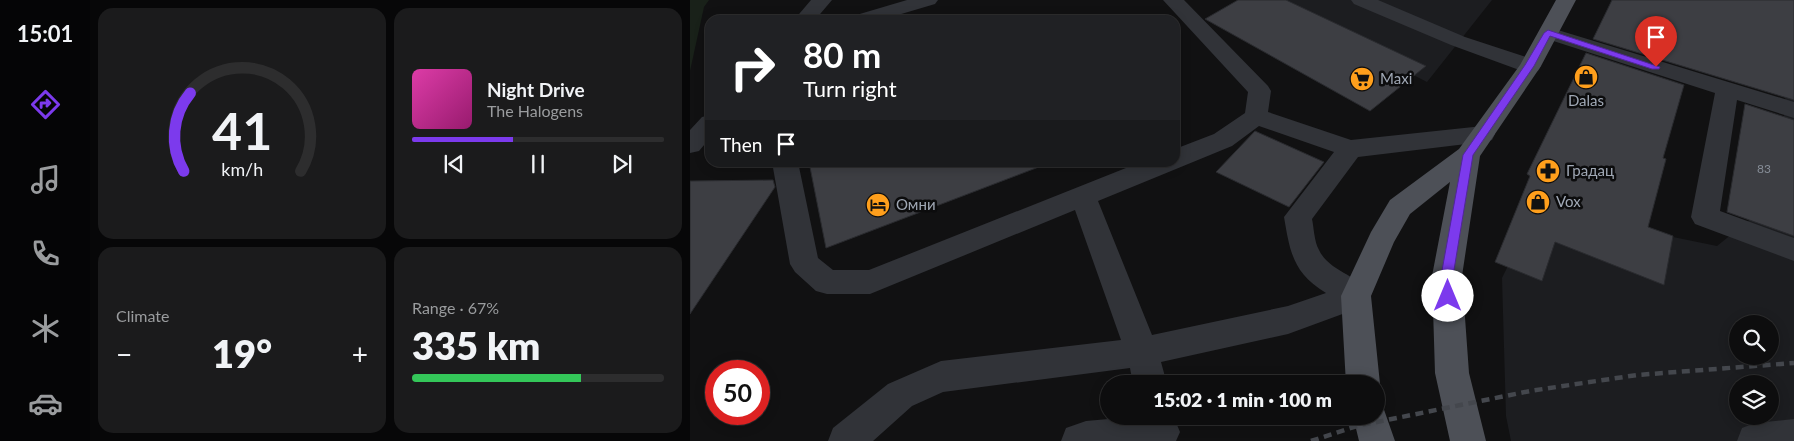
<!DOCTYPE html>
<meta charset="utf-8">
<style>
:root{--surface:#0d0d0e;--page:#1b1b1c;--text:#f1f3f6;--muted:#9a9c9e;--line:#2d2d2e;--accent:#7c3aed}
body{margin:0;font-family:Lato,sans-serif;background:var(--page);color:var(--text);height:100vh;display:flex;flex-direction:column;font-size:19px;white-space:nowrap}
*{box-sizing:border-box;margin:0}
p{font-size:16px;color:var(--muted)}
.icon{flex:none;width:28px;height:28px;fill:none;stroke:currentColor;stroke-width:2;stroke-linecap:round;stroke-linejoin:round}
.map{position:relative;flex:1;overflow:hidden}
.panel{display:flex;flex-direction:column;gap:8px;padding:8px;background:#070708;width:600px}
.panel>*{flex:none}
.guide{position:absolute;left:15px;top:15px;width:475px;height:152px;border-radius:15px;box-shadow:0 2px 12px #0003,0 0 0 1px var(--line);background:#202124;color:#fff;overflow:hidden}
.tools{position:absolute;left:1039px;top:315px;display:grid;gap:10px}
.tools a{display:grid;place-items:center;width:50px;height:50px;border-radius:50%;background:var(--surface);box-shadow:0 2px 12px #0003,0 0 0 1px var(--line);font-size:25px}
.speed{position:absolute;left:15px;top:360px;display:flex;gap:10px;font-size:25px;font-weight:700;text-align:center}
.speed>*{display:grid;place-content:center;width:65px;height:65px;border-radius:50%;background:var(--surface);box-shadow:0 2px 12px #0003,0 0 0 1px var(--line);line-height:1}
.speed .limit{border:8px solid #d22;background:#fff;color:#111}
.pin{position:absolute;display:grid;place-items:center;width:42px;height:42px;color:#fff;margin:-51px -21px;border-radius:50% 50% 50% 0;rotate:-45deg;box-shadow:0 0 5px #0007}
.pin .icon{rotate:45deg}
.me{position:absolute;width:55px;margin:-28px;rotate:0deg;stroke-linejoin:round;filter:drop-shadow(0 0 4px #0008)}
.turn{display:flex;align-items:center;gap:18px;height:105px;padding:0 15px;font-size:22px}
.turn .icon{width:65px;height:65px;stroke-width:2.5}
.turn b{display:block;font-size:35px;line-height:42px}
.then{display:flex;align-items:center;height:48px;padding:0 15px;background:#0003;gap:10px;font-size:19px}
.big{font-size:38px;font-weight:800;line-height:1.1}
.panel .tile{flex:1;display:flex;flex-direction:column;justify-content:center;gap:8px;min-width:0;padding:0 18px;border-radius:15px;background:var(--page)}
.panel .dial{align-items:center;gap:0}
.dial svg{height:130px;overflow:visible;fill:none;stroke:var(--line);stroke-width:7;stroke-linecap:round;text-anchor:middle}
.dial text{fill:var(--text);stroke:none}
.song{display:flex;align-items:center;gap:15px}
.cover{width:60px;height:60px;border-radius:8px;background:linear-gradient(135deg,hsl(320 70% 55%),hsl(320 70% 35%))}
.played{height:5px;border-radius:2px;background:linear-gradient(90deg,var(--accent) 40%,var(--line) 40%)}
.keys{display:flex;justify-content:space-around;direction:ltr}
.heat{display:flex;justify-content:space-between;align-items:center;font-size:28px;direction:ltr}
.charge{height:8px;border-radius:4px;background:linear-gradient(90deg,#34c759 67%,var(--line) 0)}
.panel .tiles{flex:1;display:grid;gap:8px;grid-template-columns:repeat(2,1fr)}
.trip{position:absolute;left:410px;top:375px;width:285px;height:50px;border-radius:25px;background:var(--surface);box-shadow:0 2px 12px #0003,0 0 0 1px var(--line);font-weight:800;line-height:50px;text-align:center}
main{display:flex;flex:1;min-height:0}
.tabs{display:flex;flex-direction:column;width:90px;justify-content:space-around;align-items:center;background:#050506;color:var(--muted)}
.tabs .icon{width:35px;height:35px}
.tabs .on{color:var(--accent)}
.tabs b{font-size:22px;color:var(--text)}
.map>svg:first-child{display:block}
.built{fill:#1c1d20;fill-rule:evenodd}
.green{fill:#192119}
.building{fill:#3d3e43;stroke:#2a2b2f}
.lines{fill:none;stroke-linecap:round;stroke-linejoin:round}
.minor{fill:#313338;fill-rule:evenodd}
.major{fill:#4d5057;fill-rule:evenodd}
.rail{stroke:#44474d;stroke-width:4.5;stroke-dasharray:8 5.5;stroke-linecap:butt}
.route{fill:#7c3aed;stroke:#51269a}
.labels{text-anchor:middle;stroke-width:5;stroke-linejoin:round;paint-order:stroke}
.number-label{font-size:12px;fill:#878e98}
.poi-label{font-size:15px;fill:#a0a8b5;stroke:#0c0c0d;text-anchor:start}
</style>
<main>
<nav class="tabs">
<b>15:01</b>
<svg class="icon on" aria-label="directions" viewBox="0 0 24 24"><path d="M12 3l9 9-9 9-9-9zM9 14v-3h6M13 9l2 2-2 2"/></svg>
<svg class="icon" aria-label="music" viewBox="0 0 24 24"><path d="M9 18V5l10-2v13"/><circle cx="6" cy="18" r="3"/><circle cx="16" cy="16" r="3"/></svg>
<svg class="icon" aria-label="phone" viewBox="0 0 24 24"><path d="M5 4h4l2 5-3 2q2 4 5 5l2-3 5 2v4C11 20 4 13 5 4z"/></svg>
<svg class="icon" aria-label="climate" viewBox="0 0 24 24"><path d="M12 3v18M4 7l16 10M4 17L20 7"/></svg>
<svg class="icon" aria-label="car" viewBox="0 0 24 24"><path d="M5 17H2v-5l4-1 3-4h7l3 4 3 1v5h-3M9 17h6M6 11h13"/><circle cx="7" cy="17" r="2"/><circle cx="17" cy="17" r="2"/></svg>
</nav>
<section class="panel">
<div class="tiles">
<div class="tile dial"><svg viewBox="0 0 100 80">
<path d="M14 69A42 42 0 1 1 86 69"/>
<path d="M14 69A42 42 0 0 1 18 21" stroke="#7c3aed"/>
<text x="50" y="56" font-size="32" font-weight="700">41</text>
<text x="50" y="72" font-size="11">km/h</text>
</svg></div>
<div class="tile">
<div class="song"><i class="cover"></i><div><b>Night Drive</b><p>The Halogens</p></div></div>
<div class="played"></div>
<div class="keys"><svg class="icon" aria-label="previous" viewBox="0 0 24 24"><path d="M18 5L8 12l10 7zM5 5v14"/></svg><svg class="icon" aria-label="pause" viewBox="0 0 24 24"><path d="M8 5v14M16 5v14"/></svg><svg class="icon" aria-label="next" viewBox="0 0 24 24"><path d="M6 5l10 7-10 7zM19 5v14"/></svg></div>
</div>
<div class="tile"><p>Climate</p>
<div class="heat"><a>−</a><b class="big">19°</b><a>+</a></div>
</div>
<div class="tile"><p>Range · 67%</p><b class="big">335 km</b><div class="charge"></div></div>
</div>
</section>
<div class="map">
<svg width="1104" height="441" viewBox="0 0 1104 441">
<rect width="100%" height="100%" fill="#111112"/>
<!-- built -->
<path class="built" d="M577,0H802L737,82Z
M1104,24V441H821L816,416L812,278L846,209L1027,246L1088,197L1096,87ZM1048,324H1080V356H1048ZM1048,384H1080V416H1048Z"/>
<!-- green -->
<path class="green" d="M0,0H19L14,7L0,71Z"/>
<!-- building -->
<path class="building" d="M548,0H596L736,66L680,111L515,19Z
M922,0H1104V100L903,39Z
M896,53L994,85L973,158L976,159L958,227L983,236L974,285L865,242L852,281L805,262L840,176L837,174Z
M1055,104L1104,120V236L1037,212Z
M565,131L634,162L599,207L526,172Z
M119,162H353L354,165L136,248Z
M83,180L85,187L0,314V181Z"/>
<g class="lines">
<!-- minor -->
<path class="minor" d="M121,0H142L125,20H104Z
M217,0H248L245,4L191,20H160L163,16Z
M473,0H494L578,86L581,91L578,112L661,140L793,126L802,128L805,134L802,140L793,142L668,157L622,219C624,228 624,241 629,250C640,273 671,275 681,296L677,305L598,334L471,362L477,384H443L440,368L253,392L222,406L183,441H138L143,428L198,384L251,361L431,340L385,210L180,294H137L126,291L105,272L100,264L82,162H108L128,258L143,270H179L451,162H485V149L524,134L555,113L558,92ZM569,126L644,152L594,217C600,252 603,273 636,293L598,306L462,335L408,201L542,146Z
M661,0H688L775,37L848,61L851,66L848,71L840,73L832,71L761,45L664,4Z
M858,27L1104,102V118L1047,100L1030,211L1104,238V261L1005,224L1001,217L1025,93L851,37L848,33L851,29Z
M20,115V138L9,151L0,153V130L12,117Z
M452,416H476L485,420L490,432L486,441H371L376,428L396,421Z
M1104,419V441H1047L1052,428L1065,423Z"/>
<!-- major -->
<path class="major" d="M866,0H886L851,66L790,156L772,276L779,373L796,441H760L745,373L742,276L760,182L720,214L704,242L681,296L690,384L686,392V384H656L651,296L681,232L700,200L769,149L830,65Z
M686,402L692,404L705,441H669L663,416H686Z"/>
<!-- rail -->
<path class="rail" d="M621,441L667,426L840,391L947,375L1104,363"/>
</g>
<!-- route -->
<path class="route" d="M858,30L970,67L969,69H962L860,36L844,66L783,155L763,276L764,296L762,299L758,301L754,299L751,276L773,155L835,65L854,33Z"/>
<!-- icons -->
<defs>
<g id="shop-disc" transform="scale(1.25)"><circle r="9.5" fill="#ff9f1c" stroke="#0c0c0d"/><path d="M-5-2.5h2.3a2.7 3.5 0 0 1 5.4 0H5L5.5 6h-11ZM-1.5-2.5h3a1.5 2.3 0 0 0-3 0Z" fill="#111"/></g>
<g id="supermarket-disc" transform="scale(1.25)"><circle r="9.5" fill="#ff9f1c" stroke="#0c0c0d"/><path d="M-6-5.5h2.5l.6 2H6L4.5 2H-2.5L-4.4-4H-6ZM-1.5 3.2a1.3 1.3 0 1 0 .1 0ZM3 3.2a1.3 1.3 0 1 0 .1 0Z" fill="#111"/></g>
<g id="pharmacy-disc" transform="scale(1.25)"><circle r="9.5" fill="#ff9f1c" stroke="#0c0c0d"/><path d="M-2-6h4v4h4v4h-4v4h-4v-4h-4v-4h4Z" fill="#111"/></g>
<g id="hotel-disc" transform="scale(1.25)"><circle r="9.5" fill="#ff9f1c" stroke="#0c0c0d"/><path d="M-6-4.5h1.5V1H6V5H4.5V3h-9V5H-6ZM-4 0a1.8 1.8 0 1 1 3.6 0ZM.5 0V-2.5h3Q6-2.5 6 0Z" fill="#111"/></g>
</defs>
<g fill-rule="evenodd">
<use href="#shop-disc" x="896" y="77"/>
<use href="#supermarket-disc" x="672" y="79"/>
<use href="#pharmacy-disc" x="858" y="171"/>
<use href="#shop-disc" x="848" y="202"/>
<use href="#hotel-disc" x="188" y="205"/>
</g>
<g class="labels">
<!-- number labels -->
<g class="number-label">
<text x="1074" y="173">83</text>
</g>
<!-- poi labels -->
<g class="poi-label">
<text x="690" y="84">Maxi</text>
<text x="896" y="106" text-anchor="middle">Dalas</text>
<text x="876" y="176">Градац</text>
<text x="866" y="207">Vox</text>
<text x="206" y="210">Омни</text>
</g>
</g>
</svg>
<div class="tools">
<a><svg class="icon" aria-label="search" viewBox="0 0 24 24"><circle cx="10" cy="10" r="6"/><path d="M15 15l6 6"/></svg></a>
<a><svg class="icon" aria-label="layers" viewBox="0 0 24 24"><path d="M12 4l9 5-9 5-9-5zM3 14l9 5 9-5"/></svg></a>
</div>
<div class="speed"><div class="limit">50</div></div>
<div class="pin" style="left:966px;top:67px;background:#d93025"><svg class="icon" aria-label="arrive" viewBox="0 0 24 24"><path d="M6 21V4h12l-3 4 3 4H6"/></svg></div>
<svg class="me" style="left:758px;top:296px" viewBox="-20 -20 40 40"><circle r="19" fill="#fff"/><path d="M0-13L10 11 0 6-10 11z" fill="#7c3aed"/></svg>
<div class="trip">15:02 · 1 min · 100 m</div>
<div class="guide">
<div class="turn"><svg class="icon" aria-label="right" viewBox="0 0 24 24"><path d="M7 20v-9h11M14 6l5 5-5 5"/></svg><div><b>80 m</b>Turn right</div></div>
<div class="then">Then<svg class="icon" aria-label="arrive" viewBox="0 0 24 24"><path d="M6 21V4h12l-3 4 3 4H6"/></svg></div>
</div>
</div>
</main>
